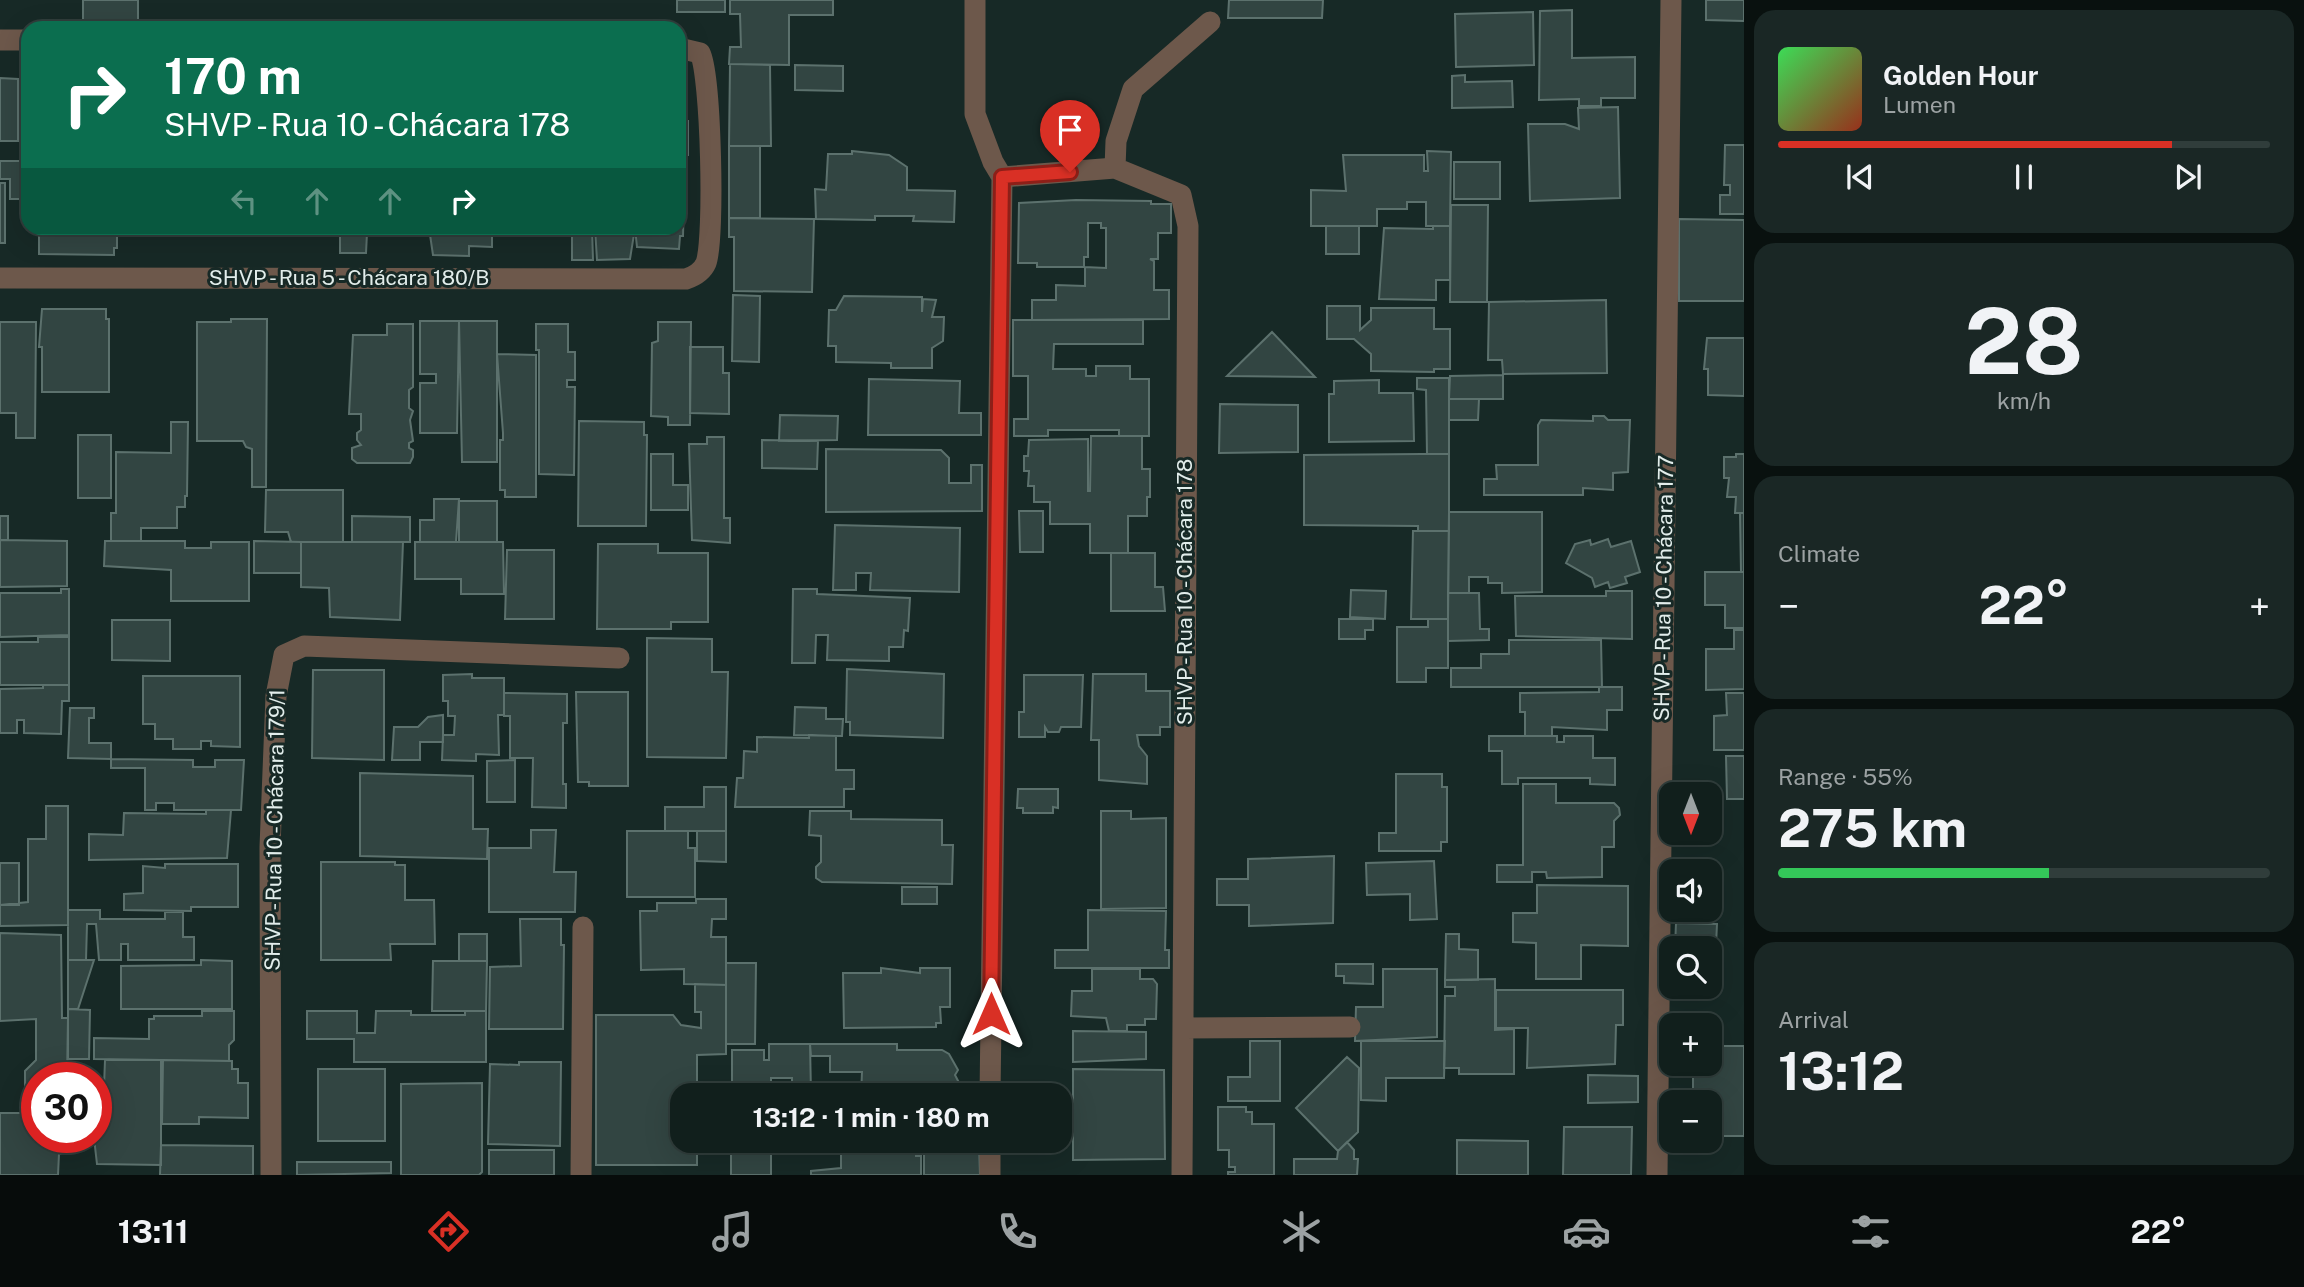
<!DOCTYPE html>
<meta charset="utf-8">
<style>
:root{--surface:#111f1c;--page:#1a2725;--text:#f1f3f6;--muted:#9ca2a3;--line:#303d3b;--accent:#d93025}
body{margin:0;font-family:"Public Sans",sans-serif;background:var(--page);color:var(--text);height:100vh;display:flex;flex-direction:column;font-size:26px;white-space:nowrap}
*{box-sizing:border-box;margin:0}
p{font-size:23px;color:var(--muted)}
.icon{flex:none;width:38px;height:38px;fill:none;stroke:currentColor;stroke-width:2;stroke-linecap:round;stroke-linejoin:round}
.map{position:relative;flex:1;overflow:hidden}
.sheet{display:flex;flex-direction:column;gap:10px;padding:10px;background:#09110f;width:560px}
.sheet>*{flex:none}
.hud{position:absolute;left:21px;top:21px;width:665px;height:214px;border-radius:21px;box-shadow:0 7px 28px #0002,0 0 0 2px var(--line);background:#0b6e4f;color:#fff;overflow:hidden}
.needle{width:46px;rotate:180deg}
.buttons{position:absolute;left:1659px;top:782px;display:grid;gap:14px}
.buttons a{display:grid;place-items:center;width:63px;height:63px;border-radius:14px;background:var(--surface);box-shadow:0 7px 28px #0002,0 0 0 2px var(--line);font-size:35px}
.speed{position:absolute;left:21px;top:1062px;display:flex;gap:14px;font-size:35px;font-weight:700;text-align:center}
.speed>*{display:grid;place-content:center;width:91px;height:91px;border-radius:50%;background:var(--surface);box-shadow:0 7px 28px #0002,0 0 0 2px var(--line);line-height:1}
.speed .limit{border:10px solid #d22;background:#fff;color:#111}
.pin{position:absolute;display:grid;place-items:center;width:60px;height:60px;color:#fff;margin:-72px -30px;border-radius:50% 50% 50% 0;rotate:-45deg;box-shadow:0 0 7px #0007}
.pin .icon{rotate:45deg}
.me{position:absolute;width:77px;margin:-38px;rotate:0deg;stroke-linejoin:round;filter:drop-shadow(0 0 5px #0008)}
.turn{display:flex;align-items:center;gap:24px;height:147px;padding:0 28px;font-size:32px}
.turn .icon{width:91px;height:91px;stroke-width:2.5}
.turn b{display:block;font-size:49px;line-height:60px}
.lanes{display:flex;align-items:center;height:66px;padding:0 28px;background:#0003;justify-content:center;gap:35px;direction:ltr}
.lanes .off{opacity:.35}
.big{font-size:52px;font-weight:700;line-height:1.1}
.sheet .tile{flex:1;display:flex;flex-direction:column;justify-content:center;gap:10px;min-width:0;padding:0 24px;border-radius:21px;background:var(--page)}
.sheet .dial{align-items:center;gap:0}
.dial b{font-size:91px;line-height:1}
.song{display:flex;align-items:center;gap:21px}
.cover{width:84px;height:84px;border-radius:10px;background:linear-gradient(135deg,hsl(130 70% 55%),hsl(10 70% 35%))}
.played{height:7px;border-radius:4px;background:linear-gradient(90deg,var(--accent) 80%,var(--line) 80%)}
.keys{display:flex;justify-content:space-around;direction:ltr}
.heat{display:flex;justify-content:space-between;align-items:center;font-size:38px;direction:ltr}
.charge{height:10px;border-radius:5px;background:linear-gradient(90deg,#34c759 55%,var(--line) 0)}
.trip{position:absolute;left:670px;top:1083px;width:402px;height:70px;border-radius:21px;background:var(--surface);box-shadow:0 7px 28px #0002,0 0 0 2px var(--line);font-weight:700;line-height:70px;text-align:center}
.dock{display:flex;height:112px;justify-content:space-around;align-items:center;background:#070c0b;color:var(--muted)}
.dock .icon{width:49px;height:49px}
.dock .on{color:var(--accent)}
.dock b{font-size:32px;color:var(--text)}
main{display:flex;flex:1;min-height:0}
.map>svg:first-child{display:block}
.building{fill:#324542;stroke:#5c716d;stroke-width:2}
.lines{fill:none;stroke-linecap:round;stroke-linejoin:round}
.minor{stroke:#6d584b;stroke-width:21}
.route-casing{stroke:#8d1f18;stroke-width:18}
.route{stroke:#d93025;stroke-width:12}
.labels{text-anchor:middle;stroke-width:6;stroke-linejoin:round;paint-order:stroke}
.street-label{font-size:21px;fill:#e2edeb;stroke:#172926}
</style>
<main>
<div class="map">
<svg width="1744" height="1175" viewBox="0 0 1744 1175">
<rect width="100%" height="100%" fill="#172926"/>
<!-- building -->
<path class="building" d="M83,0H138V20H83Z
M677,0H725V12H677Z
M730,0H833V15H789V65L729,64L730,47H741L740,14H730Z
M1229,0H1323L1322,18H1228Z
M1229,0H1323L1322,18H1228Z
M1706,0H1744V21L1706,20Z
M1572,10V58L1635,57V98H1601V106H1579V99L1539,100L1540,11Z
M1533,12L1534,65L1456,67L1455,14Z
M679,63H687L686,121H679Z
M679,63H687L686,121H679Z
M730,64L770,65L771,146H729Z
M795,65L843,66V91L795,90Z
M1465,75V82L1512,81L1513,107L1452,108V76Z
M0,78L18,79V141H0Z
M0,78L18,79V141H0Z
M1618,107L1620,198L1530,201L1528,124H1565L1579,129L1578,108Z
M679,121H688V155H679Z
M679,121H688V155H679Z
M1725,145H1744V214H1720V195H1730V185H1724Z
M729,146H760V218H729Z
M852,151L889,155L907,167V190L955,191L954,222L913,221L914,216H875V220L816,219L815,189L826,190L828,154H852Z
M1427,151L1451,152L1450,226H1426V202H1407V209H1377V226H1311V190L1346,191L1343,155H1424V171H1428Z
M0,161H28V199H10V179H0Z
M679,162H685L683,236H680L679,249L637,247L635,228H679Z
M1454,162H1500V199H1454Z
M0,183H5V243H0Z
M1076,200L1151,201V204H1171V233H1158V259H1150L1154,261V290H1169V319L1032,320V300H1056V285L1085,286V267L1106,268V228H1101V223H1088V257H1084V267H1037V263H1018L1019,203Z
M1451,205H1488L1487,302H1450Z
M729,218L814,219L812,292L734,291V237H729Z
M1679,219L1744,220V301H1679Z
M1326,226H1359V254H1326Z
M1433,226H1450V280H1436V300L1379,299L1384,228L1433,229Z
M1433,226H1450V280H1436V300L1379,299L1384,228L1433,229Z
M39,228H117V248H114V255L39,254Z
M310,228H401V233H367L366,253H340V234H310Z
M429,228H492V247L469,246V256L433,255Z
M572,228H592L593,260H572Z
M595,228H635L630,259L597,260Z
M733,295L760,296L759,362L732,361Z
M844,296L922,297V312L923,299L936,300L932,317H944L943,341L932,348V368H891V363L836,362V346H828L829,310H836Z
M1606,300L1607,373L1503,374L1502,360H1488L1489,302Z
M1606,300L1607,373L1503,374L1502,360H1488L1489,302Z
M1327,306H1360V330L1371,320V308H1434V329H1450V369H1434V372L1371,371V354L1354,339H1327Z
M42,309H106V319H109V392H42V347H39Z
M231,319H267L266,487H252V449L246,447L243,441H197V322H231Z
M1013,320H1143V344H1054L1053,369H1086V376H1096V366H1130V379H1149V436H1119V430H1048V436H1014V419H1028V376H1013Z
M420,321H459L457,433H420V383H436V374H420Z
M459,321H497V462H462Z
M0,322H36L35,438H16V413H0Z
M658,322H691L690,425H668V417L651,416L652,343L658,341Z
M387,324H413V387L409,390V408L413,411L410,420L413,441L409,443V448L413,450V457L410,463H357L352,459V448L361,445L357,440V433L361,430V414H349L353,335H387Z
M536,324H568V352H575V380H567V387H575L574,475L539,474V350H536Z
M1272,332L1315,377L1227,376Z
M1707,338H1744V396L1708,395V369H1704Z
M690,347H723V373H729V414L690,413Z
M497,354L536,355V497H505V490H500V440H503V433Z
M1503,375V399H1449L1450,376Z
M1417,378H1449V454H1427L1426,390L1417,389Z
M869,379L960,381L959,413H981V435H868Z
M869,379L960,381L959,413H981V435H868Z
M1379,380V393H1413L1414,441L1329,442V394H1334V381Z
M1449,399H1479L1478,420H1449Z
M1220,404L1298,405V452L1219,453Z
M780,415L838,416L837,440L779,441Z
M780,415L838,416L837,440L779,441Z
M1593,416H1604L1608,420H1630L1628,472L1613,473V490L1583,488V495H1484V479H1497L1496,465H1538V425L1541,420L1593,421Z
M579,421L644,422V435H647L646,526H578Z
M171,422H188L187,496H185V507H177V528H141V541H111V513H116V452L171,453Z
M78,435H111V498H78Z
M1091,436H1142V469H1150V497H1147V516H1128V553H1090V524H1050V502H1034V486H1028L1029,471H1024V456H1028L1029,440L1088,439V491H1090Z
M1091,436H1142V469H1150V497H1147V516H1128V553H1090V524H1050V502H1034V486H1028L1029,471H1024V456H1028L1029,440L1088,439V491H1090Z
M707,437H724V518H730V543L692,540L689,444H707Z
M707,437H724V518H730V543L692,540L689,444H707Z
M762,440L818,441L817,469L762,468Z
M826,449L941,450L949,458V483H971V465H982V511L826,512Z
M651,454H673V485H688V510H651Z
M1422,454H1449V531H1418V526L1304,525V455Z
M1736,454H1744V513H1735L1736,497H1727L1729,478H1724V457H1736Z
M266,490H343V542H291L288,532H265Z
M434,499H459L456,542H420V520H434Z
M459,501H497V542H459Z
M1019,511H1043V552H1020Z
M1449,512H1542V592L1502,593V583H1488V577H1469V593H1448Z
M1740,513H1744V572H1741Z
M1740,513H1744V572H1741Z
M0,516H8V540H0Z
M352,516L410,517V542H352Z
M835,525L960,528L959,592L870,590L871,573H856V590H833Z
M1413,531H1449L1448,619H1411Z
M1413,531H1449L1448,619H1411Z
M1608,539L1611,547L1631,541L1640,572L1625,577L1627,583L1610,588L1608,582L1595,587L1592,578L1566,563L1575,544L1590,540L1591,545Z
M0,540L67,541V586L0,587Z
M105,541H185V548H211V542H249V601H171V570L104,566Z
M254,541L301,542V573H254Z
M301,542H403L400,620L330,617L329,588L301,587Z
M415,542H503L504,594H461V579H415Z
M598,544H658V553H708V622H671V629H597Z
M507,550H554V619H505Z
M1111,553H1155V587H1163L1165,611H1111Z
M1705,572H1744V628H1725V605H1705Z
M1705,572H1744V628H1725V605H1705Z
M61,589H69V635L0,637V593H61Z
M793,589H817V594L910,598L908,631L904,630L903,647H889V661L827,660L828,635H816L815,663H792Z
M1351,590L1386,591L1385,619L1350,617Z
M1606,591H1632V639L1516,636L1515,596H1606Z
M1448,593H1479L1480,629H1489V640L1448,641Z
M1339,619H1373V630H1365V639H1339Z
M1339,619H1373V630H1365V639H1339Z
M1428,619H1448V668H1426V682H1397V627H1428Z
M112,620H170V661L112,660Z
M1734,630H1744V689L1706,690V649H1734Z
M38,637H69V685H0V642H38Z
M647,638L712,639V672H728L726,758L647,757Z
M1509,640H1601L1602,687H1451V668H1481V654H1509Z
M847,669L944,674L943,738L850,735V722H846Z
M313,670H384V760L312,758Z
M472,674V678H504V715H498L499,755L476,754V761L442,760L443,735H454L455,716H448V701H443V675Z
M1093,674H1146V691H1170V727H1160V735H1137L1139,746L1147,756V784L1099,780V740H1091Z
M1093,674H1146V691H1170V727H1160V735H1137L1139,746L1147,756V784L1099,780V740H1091Z
M1024,675H1083L1081,727H1061L1059,732H1048L1045,727V737H1019V712H1024Z
M143,676H240V747L211,746V741H201V749H173V739H155V724H143Z
M43,685H69V701H62L61,734L24,733V720H17V733H0V689L43,688Z
M43,685H69V701H62L61,734L24,733V720H17V733H0V689L43,688Z
M1599,687H1622V710H1607V730L1552,727V736H1525V712H1520V693L1599,692Z
M576,692H628V786H589V782H578Z
M504,693L567,694V723H563V784H566V808L532,807L533,758H510V716H504Z
M504,693L567,694V723H563V784H566V808L532,807L533,758H510V716H504Z
M1726,693H1744V750H1714V716L1727,715Z
M795,707L826,708V719H843L842,736L794,735Z
M70,708H94V718H89V743H111V759L68,758Z
M443,715V742H420V760H392L394,727H418L428,717Z
M443,715V742H420V760H392L394,727H418L428,717Z
M809,735L836,736V770H854V789H844V807H735L737,778H743L744,751L757,752V737L809,738Z
M1489,736H1557V742H1564V736H1593V758H1615V785L1590,784V778H1518V784H1502V751H1489Z
M1726,756H1744V799H1727Z
M111,759L193,760V767H215V760H244L241,810H174V803H156V810H145V768H111Z
M515,760V802H487V761Z
M515,760V802H487V761Z
M360,773L473,776V829H488L487,859L360,856Z
M1396,774H1442V787H1447V842H1441V851H1379V833H1396Z
M1396,774H1442V787H1447V842H1441V851H1379V833H1396Z
M1523,784H1556V803H1614L1619,808L1620,815L1614,821V847H1602V877L1547,878L1546,872H1532V882H1497V865H1523Z
M1523,784H1556V803H1614L1619,808L1620,815L1614,821V847H1602V877L1547,878L1546,872H1532V882H1497V865H1523Z
M704,787H726V831H665V807H704Z
M1018,789H1058V808L1053,807V813H1023V808H1017Z
M46,806H68V925L0,926V905L28,902V839H46Z
M206,810H231L227,858L89,860V834L123,835L124,813L206,814Z
M810,811H851V819L942,820V845H953L952,884L822,882L816,878V867L821,862V836L809,835Z
M1101,811H1131V819L1166,818V908L1101,909Z
M531,830H556L554,872H576L575,912H489V848H531Z
M627,831H688V848H695V897H627Z
M697,831H726V862L697,861Z
M1334,856L1333,923L1249,926V905H1217V879H1248V859Z
M1434,861L1437,919L1410,920V894L1367,895L1366,863Z
M1434,861L1437,919L1410,920V894L1367,895L1366,863Z
M321,862H395V865H405V900H434L435,944H390L391,960H321Z
M0,863H19V905H0Z
M165,864H238V907H191V911L124,910V894L143,893V866L165,868Z
M165,864H238V907H191V911L124,910V894L143,893V866L165,868Z
M1537,885L1628,886V946L1581,945V979H1536V943L1513,942V913H1537Z
M902,887H937V904H902Z
M696,899H726V919H712L711,937H726V985L684,984V969L641,970L640,911H657V903H696Z
M68,910H100V919H165V912H183V937H194V960H128V944H121V960H99L96,924H87L86,960H68Z
M1088,910L1166,911L1165,950H1169V968H1055V950H1088Z
M1088,910L1166,911L1165,950H1169V968H1055V950H1088Z
M520,919H561V945H564L563,1029H489L490,967L521,966Z
M1676,923L1717,924L1716,945L1710,950L1675,948Z
M0,933L61,935L62,1018H68L67,1078H37V1089H25V1071L36,1060V1019L0,1021Z
M459,934H487V961H459Z
M1446,934H1459V949L1478,950V980H1445Z
M68,960H94L78,1009H68Z
M201,960L232,961V1009H121V966L201,965Z
M433,961H487L486,1011H432Z
M726,963H756L755,1044H726Z
M1336,964H1373V984L1344,983V976H1336Z
M1336,964H1373V984L1344,983V976H1336Z
M881,968L920,973V968H950V1007H940L941,1023H936V1027L844,1028L843,973H881Z
M1092,969H1140V979H1153L1157,984L1156,1019H1145V1025H1127V1031H1109L1106,1018L1071,1016L1072,991H1092Z
M1383,969H1437V1037L1355,1041L1356,1007H1383Z
M1495,979V1030L1514,1029V1074H1459V1068H1444L1445,996H1455V987H1445V980Z
M695,984L726,985V1054L697,1055V1096H682V1141H697V1165H596V1015H673L681,1025L701,1028V1012H695Z
M1496,990H1623V1025H1616L1615,1064L1527,1068L1528,1028H1496Z
M68,1009L90,1010L89,1059H68Z
M202,1011H234V1040L229,1045V1061L94,1059V1038L149,1039V1019H154V1016H202Z
M202,1011H234V1040L229,1045V1061L94,1059V1038L149,1039V1019H154V1016H202Z
M307,1011H357V1033H375L376,1011H411V1015H465V1011H486V1062H354V1039H307Z
M1073,1031L1146,1032V1059L1073,1062Z
M1250,1041H1280V1101H1228V1077H1250Z
M1361,1041H1445L1444,1078H1386V1101L1361,1100Z
M769,1044H810L811,1093H792V1078H771V1096H732V1050H764V1060H769Z
M769,1044H810L811,1093H792V1078H771V1096H732V1050H764V1060H769Z
M810,1044H897V1050H942L949,1054L958,1070L955,1075L966,1096H861L862,1072H830V1056H811Z
M1710,1046H1744V1136H1710V1102H1693V1064H1710Z
M1347,1057L1359,1068L1358,1132L1338,1151L1296,1108Z
M105,1060H161V1165L97,1164L94,1138L96,1114H103Z
M163,1060L232,1061V1069H238V1083H248V1118L199,1117V1124H162Z
M519,1062H561L560,1146L488,1144L490,1064L519,1065Z
M318,1069H385V1141H318Z
M318,1069H385V1141H318Z
M1073,1069L1164,1070L1165,1159L1073,1160Z
M1588,1075L1638,1076V1102L1588,1103Z
M482,1083V1172L479,1175H401V1084Z
M1218,1107H1246V1112H1252V1124H1274V1175H1228V1172H1235V1167H1229V1150H1218Z
M0,1113H37V1138H67V1154H59L58,1175H0Z
M0,1113H37V1138H67V1154H59L58,1175H0Z
M1564,1127H1632L1631,1175H1563Z
M1457,1140L1528,1141V1175H1457Z
M731,1141H771V1175H731Z
M731,1141H771V1175H731Z
M841,1141H916V1156H921V1175H811V1171L841,1168Z
M924,1141H954L953,1146H979L980,1175H924Z
M1347,1142L1354,1150V1159H1358L1357,1175H1294V1159H1337L1338,1151Z
M161,1145L253,1146V1175H160Z
M489,1150H554V1175H489Z
M297,1162H391V1173L297,1175Z"/>
<g class="lines">
<!-- minor -->
<path class="minor" d="M975,0V114L993,162L1002,177L1115,168L1181,195L1188,226L1182,1175
M0,40H28
M1115,168L1116,141L1133,89L1210,22
M0,278L686,279C695,276 702,272 706,263C715,238 711,75 700,53L679,48
M1183,1028L1350,1027
M990,1096L1002,177
M271,1175L270,847L276,696L284,655L304,646L619,658
M581,1175L583,927
M990,1175V1141
M1657,1175L1671,0"/>
</g>
<g class="lines">
<!-- route casing -->
<g class="route-casing">
<path id="route" d="M991,1014L1002,177L1070,172"/>
</g>
<!-- route -->
<use href="#route" class="route"/>
</g>
<g class="labels">
<!-- street labels -->
<g class="street-label">
<text x="349" y="285">SHVP - Rua 5 - Chácara 180/B</text>
<text transform="translate(1664 588) rotate(-89)" y="7">SHVP - Rua 10 - Chácara 177</text>
<text transform="translate(1185 592) rotate(-90)" y="7">SHVP - Rua 10 - Chácara 178</text>
<text transform="translate(275 830) rotate(-89)" y="7">SHVP - Rua 10 - Chácara 179/1</text>
</g>
</g>
</svg>
<div class="buttons">
<a><svg class="needle" viewBox="-14 -14 28 28"><path d="M0-13l5 13h-10z" fill="#e53935"/><path d="M0 13l5-13h-10z" fill="#9ca2a3"/></svg></a>
<a><svg class="icon" aria-label="sound" viewBox="0 0 24 24"><path d="M4 9h4l5-4v14l-5-4H4zM17 9q2 3 0 6"/></svg></a>
<a><svg class="icon" aria-label="search" viewBox="0 0 24 24"><circle cx="10" cy="10" r="6"/><path d="M15 15l6 6"/></svg></a>
<a>+</a>
<a>−</a>
</div>
<div class="speed"><div class="limit">30</div></div>
<div class="pin" style="left:1070px;top:172px;background:#d93025"><svg class="icon" aria-label="arrive" viewBox="0 0 24 24"><path d="M6 21V4h12l-3 4 3 4H6"/></svg></div>
<svg class="me" style="left:991px;top:1014px" viewBox="-20 -20 40 40"><path d="M0-17L14 15 0 8-14 15z" fill="#d93025" stroke="#fff" stroke-width="4"/></svg>
<div class="trip">13:12 · 1 min · 180 m</div>
<div class="hud">
<div class="turn"><svg class="icon" aria-label="right" viewBox="0 0 24 24"><path d="M7 20v-9h11M14 6l5 5-5 5"/></svg><div><b>170 m</b>SHVP - Rua 10 - Chácara 178</div></div>
<div class="lanes"><svg class="icon off" aria-label="left" viewBox="0 0 24 24"><path d="M17 20v-9H6M10 6l-5 5 5 5"/></svg><svg class="icon off" aria-label="ahead" viewBox="0 0 24 24"><path d="M12 20V5M6 11l6-6 6 6"/></svg><svg class="icon off" aria-label="ahead" viewBox="0 0 24 24"><path d="M12 20V5M6 11l6-6 6 6"/></svg><svg class="icon" aria-label="right" viewBox="0 0 24 24"><path d="M7 20v-9h11M14 6l5 5-5 5"/></svg></div>
</div>
</div>
<section class="sheet">
<div class="tile">
<div class="song"><i class="cover"></i><div><b>Golden Hour</b><p>Lumen</p></div></div>
<div class="played"></div>
<div class="keys"><svg class="icon" aria-label="previous" viewBox="0 0 24 24"><path d="M18 5L8 12l10 7zM5 5v14"/></svg><svg class="icon" aria-label="pause" viewBox="0 0 24 24"><path d="M8 5v14M16 5v14"/></svg><svg class="icon" aria-label="next" viewBox="0 0 24 24"><path d="M6 5l10 7-10 7zM19 5v14"/></svg></div>
</div>
<div class="tile dial"><b>28</b><p>km/h</p></div>
<div class="tile"><p>Climate</p>
<div class="heat"><a>−</a><b class="big">22°</b><a>+</a></div>
</div>
<div class="tile"><p>Range · 55%</p><b class="big">275 km</b><div class="charge"></div></div>
<div class="tile"><p>Arrival</p><b class="big">13:12</b></div>
</section>
</main>
<nav class="dock">
<b>13:11</b>
<svg class="icon on" aria-label="directions" viewBox="0 0 24 24"><path d="M12 3l9 9-9 9-9-9zM9 14v-3h6M13 9l2 2-2 2"/></svg>
<svg class="icon" aria-label="music" viewBox="0 0 24 24"><path d="M9 18V5l10-2v13"/><circle cx="6" cy="18" r="3"/><circle cx="16" cy="16" r="3"/></svg>
<svg class="icon" aria-label="phone" viewBox="0 0 24 24"><path d="M5 4h4l2 5-3 2q2 4 5 5l2-3 5 2v4C11 20 4 13 5 4z"/></svg>
<svg class="icon" aria-label="climate" viewBox="0 0 24 24"><path d="M12 3v18M4 7l16 10M4 17L20 7"/></svg>
<svg class="icon" aria-label="car" viewBox="0 0 24 24"><path d="M5 17H2v-5l4-1 3-4h7l3 4 3 1v5h-3M9 17h6M6 11h13"/><circle cx="7" cy="17" r="2"/><circle cx="17" cy="17" r="2"/></svg>
<svg class="icon" aria-label="filters" viewBox="0 0 24 24"><path d="M4 7h16M4 17h16"/><circle cx="9" cy="7" r="2"/><circle cx="15" cy="17" r="2"/></svg>
<b>22°</b>
</nav>
